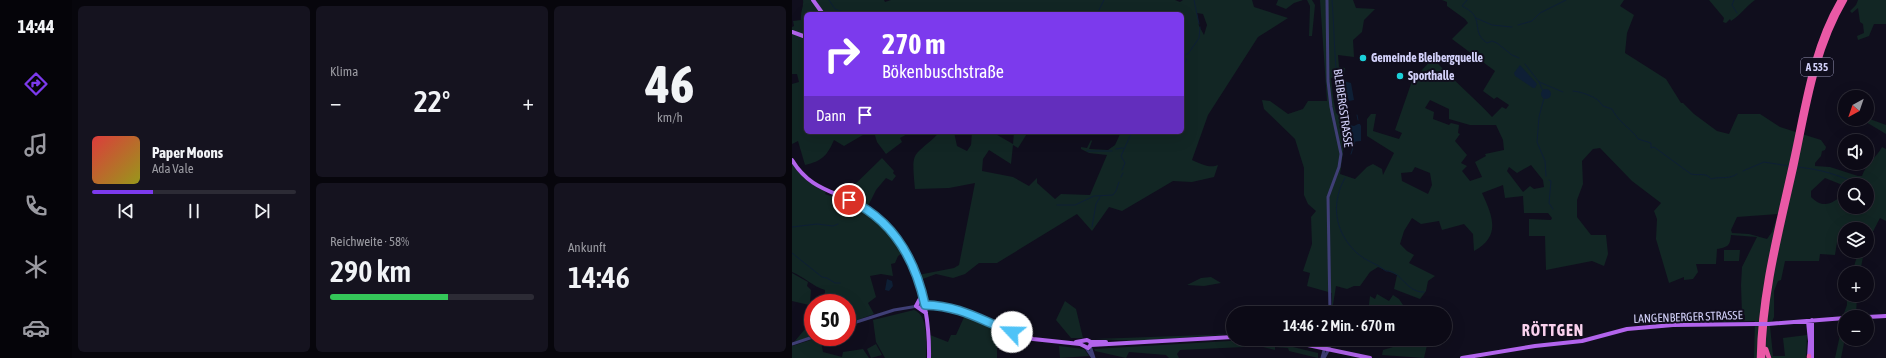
<!DOCTYPE html>
<html lang="de">
<meta charset="utf-8">
<style>
:root{--surface:#0c0a16;--page:#15131f;--text:#f1f3f6;--muted:#9a9aa1;--line:#2c2b35;--accent:#7c3aed}
body{margin:0;font-family:"Asap Condensed",sans-serif;background:var(--page);color:var(--text);height:100vh;display:flex;flex-direction:column;font-size:15px;white-space:nowrap}
*{box-sizing:border-box;margin:0}
p{font-size:13px;color:var(--muted)}
.icon{flex:none;width:22px;height:22px;fill:none;stroke:currentColor;stroke-width:2;stroke-linecap:round;stroke-linejoin:round}
.map{position:relative;flex:1;overflow:hidden}
.drawer{display:flex;flex-direction:column;gap:6px;padding:6px;background:#07060c;width:720px}
.drawer>*{flex:none}
.banner{position:absolute;left:12px;top:12px;width:380px;height:122px;border-radius:6px;box-shadow:0 4px 16px #0002,0 0 0 1px var(--line);background:#7c3aed;color:#fff;overflow:hidden}
.needle{width:26px;rotate:220deg}
.fabs{position:absolute;left:1046px;top:90px;display:grid;gap:8px}
.fabs a{display:grid;place-items:center;width:36px;height:36px;border-radius:50%;background:var(--surface);box-shadow:0 4px 16px #0002,0 0 0 1px var(--line);font-size:20px}
.speed{position:absolute;left:12px;top:294px;display:flex;gap:8px;font-size:20px;font-weight:700;text-align:center}
.speed>*{display:grid;place-content:center;width:52px;height:52px;border-radius:50%;background:var(--surface);box-shadow:0 4px 16px #0002,0 0 0 1px var(--line);line-height:1}
.speed .limit{border:6px solid #d22;background:#fff;color:#111}
.pin{position:absolute;display:grid;place-items:center;width:34px;height:34px;color:#fff;margin:-17px;border:2px solid #fff;border-radius:50%;box-shadow:0 1px 4px #0007}
.me{position:absolute;width:44px;margin:-22px;rotate:294deg;stroke-linejoin:round;filter:drop-shadow(0 0 3px #0008)}
.turn{display:flex;align-items:center;gap:14px;height:84px;padding:0 12px;font-size:18px}
.turn .icon{width:52px;height:52px;stroke-width:2.5}
.turn b{display:block;font-size:28px;line-height:34px}
.then{display:flex;align-items:center;height:38px;padding:0 12px;background:#0003;gap:8px;font-size:15px}
.big{font-size:30px;font-weight:600;line-height:1.1}
.drawer .tile{flex:1;display:flex;flex-direction:column;justify-content:center;gap:6px;min-width:0;padding:0 14px;border-radius:6px;background:var(--page)}
.drawer .dial{align-items:center;gap:0}
.dial b{font-size:52px;line-height:1}
.song{display:flex;align-items:center;gap:12px}
.cover{width:48px;height:48px;border-radius:6px;background:linear-gradient(135deg,hsl(0 70% 55%),hsl(60 70% 35%))}
.played{height:4px;border-radius:2px;background:linear-gradient(90deg,var(--accent) 30%,var(--line) 30%)}
.keys{display:flex;justify-content:space-around;direction:ltr}
.heat{display:flex;justify-content:space-between;align-items:center;font-size:22px;direction:ltr}
.charge{height:6px;border-radius:3px;background:linear-gradient(90deg,#34c759 58%,var(--line) 0)}
.drawer .tiles{flex:1;display:grid;gap:6px;grid-template-columns:repeat(3,1fr)}
.tile:first-child{grid-row:span 2}
.trip{position:absolute;left:434px;top:306px;width:226px;height:40px;border-radius:20px;background:var(--surface);box-shadow:0 4px 16px #0002,0 0 0 1px var(--line);font-weight:600;line-height:40px;text-align:center}
main{display:flex;flex:1;min-height:0}
.tab-bar{display:flex;flex-direction:column;width:72px;justify-content:space-around;align-items:center;background:#050409;color:var(--muted)}
.tab-bar .icon{width:28px;height:28px}
.tab-bar .on{color:var(--accent)}
.tab-bar b{font-size:18px;color:var(--text)}
.map>svg:first-child{display:block}
.green{fill:#122624;fill-rule:evenodd}
.water{fill:#0e1f35}
.lines{fill:none;stroke-linecap:round;stroke-linejoin:round}
.stream{stroke:#0e1f35;stroke-width:1}
.minor{stroke:#3f3f76;stroke-width:3}
.major{stroke:#b264ec;stroke-width:4}
.highway{stroke:#ea59a6;stroke-width:4.5}
.major-bridge{stroke:#b264ec;stroke-width:4}
.route-casing{stroke:#337fa1;stroke-width:10}
.route{stroke:#4fc3f7;stroke-width:7}
.poi-dot{fill:#1bd0d9;stroke:#100e1d;stroke-width:1.5}
.labels{text-anchor:middle;stroke-width:4;stroke-linejoin:round;paint-order:stroke}
.shield{fill:#100e1d;stroke:#9896b7;stroke-width:1}
.shield-label{font-size:11px;font-weight:bold;fill:#d2d0f9}
.poi-label{font-size:12px;font-weight:bold;fill:#d2d0f9;stroke:#100e1d;text-anchor:start}
.street-label{font-size:12px;fill:#d2d0f9;stroke:#100e1d}
.district-label{font-size:16px;font-weight:bold;letter-spacing:1px;fill:#f9d1ed;stroke:#100e1d}
</style>
<main>
<nav class="tab-bar">
<b>14:44</b>
<svg class="icon on" aria-label="directions" viewBox="0 0 24 24"><path d="M12 3l9 9-9 9-9-9zM9 14v-3h6M13 9l2 2-2 2"/></svg>
<svg class="icon" aria-label="music" viewBox="0 0 24 24"><path d="M9 18V5l10-2v13"/><circle cx="6" cy="18" r="3"/><circle cx="16" cy="16" r="3"/></svg>
<svg class="icon" aria-label="phone" viewBox="0 0 24 24"><path d="M5 4h4l2 5-3 2q2 4 5 5l2-3 5 2v4C11 20 4 13 5 4z"/></svg>
<svg class="icon" aria-label="climate" viewBox="0 0 24 24"><path d="M12 3v18M4 7l16 10M4 17L20 7"/></svg>
<svg class="icon" aria-label="car" viewBox="0 0 24 24"><path d="M5 17H2v-5l4-1 3-4h7l3 4 3 1v5h-3M9 17h6M6 11h13"/><circle cx="7" cy="17" r="2"/><circle cx="17" cy="17" r="2"/></svg>
</nav>
<section class="drawer">
<div class="tiles">
<div class="tile">
<div class="song"><i class="cover"></i><div><b>Paper Moons</b><p>Ada Vale</p></div></div>
<div class="played"></div>
<div class="keys"><svg class="icon" aria-label="previous" viewBox="0 0 24 24"><path d="M18 5L8 12l10 7zM5 5v14"/></svg><svg class="icon" aria-label="pause" viewBox="0 0 24 24"><path d="M8 5v14M16 5v14"/></svg><svg class="icon" aria-label="next" viewBox="0 0 24 24"><path d="M6 5l10 7-10 7zM19 5v14"/></svg></div>
</div>
<div class="tile"><p>Klima</p>
<div class="heat"><a>−</a><b class="big">22°</b><a>+</a></div>
</div>
<div class="tile dial"><b>46</b><p>km/h</p></div>
<div class="tile"><p>Reichweite · 58%</p><b class="big">290 km</b><div class="charge"></div></div>
<div class="tile"><p>Ankunft</p><b class="big">14:46</b></div>
</div>
</section>
<div class="map">
<svg width="1094" height="358" viewBox="0 0 1094 358">
<rect width="100%" height="100%" fill="#100e1d"/>
<!-- green -->
<path class="green" d="M11,0H92L93,2L99,0H383L388,2L391,0H460L462,7L496,18L466,37L416,115L400,160C407,163 418,169 426,165L422,177L400,182L381,181L330,211L317,207L300,231L285,214L205,263H187L173,274L161,278L144,274L128,280L126,275L162,268L167,265L183,183L157,188L123,189C119,147 121,159 148,132H162L165,146L175,151L179,145L180,132H200L221,144L222,132H236L226,148L221,145L219,164L197,150L191,159L190,171L221,177L237,186L245,178V183L263,199L269,194L298,195L315,155L297,153L289,149V147L295,148L299,140L300,141L297,149L316,150L323,145L329,132H390V14H14V132H76L52,146L42,140C35,156 30,161 13,165L6,141L0,144V84L7,82L5,74H0V27L2,26L1,21L9,20C8,12 12,7 11,0ZM405,13L411,14L415,25L412,35L407,26Z
M486,0H511L502,3L494,9L484,5Z
M515,0H520L523,5L520,36H517L518,6Z
M528,0H561L564,8L583,9L572,20L570,32L561,40L562,57L546,55L547,67L553,68L552,76L539,78L541,97L544,113L548,117L552,145L548,174L563,179L575,167L581,164L590,169L591,175L602,153L575,136V119L579,114H584L581,131L607,139L610,133L603,130L620,81L641,58C659,79 681,96 700,117L710,107L714,109L717,105L705,97L702,99L691,91L703,71L660,39L676,23L673,19L655,6V2L650,0H832L828,6L842,15L835,33L833,53L874,79L889,103H891L902,114L925,131L937,134L946,114H968L988,127L1029,140L1034,147L1033,150L1030,151L1029,156L1023,163V166L1038,167L1066,176H1070C1074,164 1084,158 1090,147L1094,149V221L1088,218L1075,243V228L1053,229V239L1049,238L1048,243L1045,242L1043,255L1028,254L1027,261H993L989,280L986,281L982,291V317L978,326L981,356H993L991,338L1015,335L1014,358H962L963,321L930,322V320H953V315L950,314L949,285L950,267L965,237L939,235C938,246 936,247 925,249L924,264H904L906,272L901,279L892,280V277L877,283L864,239L865,219L862,211L869,203L840,181L808,148L801,149L790,161L791,184L785,200V217L799,235H814L816,254L812,266L800,261L754,270L753,236H737V219L759,220L760,218L756,213H732L731,196L713,198L711,185L690,193C701,217 709,236 682,251L681,234L672,224L650,230L647,221L629,224L620,218L612,231L608,244L615,251L622,255L617,263L643,276L636,281L634,291L628,299L602,289L605,275L586,267L578,272L568,286H562L555,289L544,286L540,311V293L515,286L518,273L511,271L520,244L519,217L524,211L516,204L512,195V168L503,139L472,109L470,100L478,101L496,114L511,109L516,101H535ZM638,100L657,109V119L678,125H704L711,140L712,150L693,154L694,156L683,162L690,177L678,181L670,171L675,166L669,163L675,155L663,141L668,134L666,133L667,125L659,123L657,125L641,119L642,112L633,108ZM739,165L751,180L752,187L742,189L738,186L731,192L715,171L717,167L725,173ZM623,167L638,173L640,185L636,194L610,181L609,173L620,172ZM1033,178L1053,186L1075,185V207H1053V193C1041,203 1032,210 1019,197V191ZM986,214L980,232L975,239L957,234L940,233L939,230L945,217Z
M917,0H963C954,6 949,15 939,21L938,19L934,23L931,22L932,18Z
M1066,0H1094V24H1082L1077,36L1066,40L1065,36L1072,33L1071,24L1068,22L1066,8L1060,13L1058,11L1064,5Z
M1075,118L1094,125V134L1069,119Z
M82,132H119L108,138L110,142L94,154L85,142Z
M90,158L102,171L101,173L104,176L100,181L94,178L84,190L76,206L74,207L35,189L53,194Z
M0,163C9,177 19,185 34,192L33,194C70,207 92,219 111,253L106,256L103,263L99,264L101,276L89,274L78,276L84,297L76,303L82,314L55,324V303H33V290C22,287 12,277 0,272Z
M82,212C98,220 109,234 116,250L99,228Z
M932,250H948L947,261H932Z
M1065,251H1072L1068,273H1060L1066,253Z
M0,273L16,282L15,286L19,290L18,304H21V336L2,342L14,328L17,305L0,301Z
M419,277L429,283L412,286L395,285L409,278Z
M585,294L597,301L601,295L607,299L615,311L613,313H576L578,296L583,299Z
M1055,295H1065L1064,315L1051,316L1055,305Z
M273,301L284,309L291,338H279L264,320Z
M122,310C137,315 134,345 134,358H93L84,342L81,320Z
M173,315L189,321L207,331L205,341H210L205,345V358H138V335L156,342L159,335H164Z
M1051,321H1053V338L1049,358H1043Z
M441,334L346,341L303,339Z
M28,337L31,352L50,357L51,352L71,349L77,358H0V346Z
M500,339H530L529,345Z
M454,340L480,342L526,353V358L497,351L496,348L483,347V350L459,344H454L452,347L388,350L385,354L387,358H377L374,355L337,352L334,358L303,351L302,349Z
M608,341H636L632,358L590,355L591,350L601,347V344Z
M84,344L90,355L79,358L75,349Z
M267,346L292,349L297,356L268,358Z"/>
<!-- water -->
<path class="water" d="M728,65L745,84L743,88H741L723,76L722,73Z
M552,81L559,83L562,100L557,101L556,98L552,99L549,94L545,95L543,84Z
M749 94a5 5 0 1 1 10 0a5 5 0 1 1-10 0Z
M566,124H568L569,126V141L557,142L554,128L557,125L562,126Z
M95,279L100,281L101,286L97,291L93,290Z"/>
<g class="lines">
<!-- stream -->
<path class="stream" d="M37,0L43,9L57,14
M402,0L407,24
M540,0C542,23 542,46 544,68L550,71L552,76
M675,0L670,6C674,8 681,12 683,17C687,25 683,35 695,43L700,41L705,43L720,55L727,58
M942,0L940,5L945,13
M305,14L312,0
M684,18L700,25L720,27
M726,25L740,21L748,13L774,0
M733,64L747,82L771,92
M390,69L395,59L392,58V55L396,54L407,38L408,27
M747,82L751,91
M781,91C790,92 801,96 807,101L811,106L820,109C826,122 842,131 846,139L859,143V148L862,147L899,174C907,176 914,172 919,179C928,176 937,180 945,174
M752,98L747,117L745,142L753,161L754,176
M565,115L566,120
M324,149L331,148
M295,151H320
M559,154L563,141
M1005,167C1028,169 1047,175 1069,185
M330,170L333,163L329,156L338,136L342,132
M951,171L972,162L997,166
M329,177L331,173
M553,178C538,204 543,233 565,253C573,261 586,264 594,271C609,270 614,293 632,292
M757,180L759,181L757,203L761,209
M1075,188H1076
M265,205H283L302,196L321,195L324,191L327,182
M0,227L25,224L41,226L46,224
M300,227L304,204L308,197
M0,253L30,277L35,278L43,283H48"/>
<!-- minor -->
<path class="minor" d="M535,0L536,81L539,107L549,154L547,167L536,197L538,313
M55,325L102,310L132,305
M0,344L21,337
M298,346L302,358
M294,348L301,358
M530,358L535,339
M532,358L537,349L538,339"/>
<!-- major -->
<path class="major" d="M21,0L31,14
M0,32L14,37
M0,160C17,188 38,190 64,203C120,231 138,300 137,358
M130,295L124,306L134,313
M133,305L153,306L172,311L211,329L241,339L288,344L296,348L298,346L299,342
M1075,317L1094,316
M1016,321L1018,341L1017,358
M976,324L1053,318
M487,339L578,358
M284,342L295,340L299,342H314
M299,345L441,337
M670,358L743,346L790,341L835,329L881,325L965,324
M1020,358V320"/>
<!-- highway -->
<path class="highway" d="M974,349L977,358
M967,358C968,291 986,226 1000,161C1012,107 1019,49 1048,0
M971,358C972,293 989,230 1003,167C1015,110 1023,51 1053,0
M1017,358V356"/>
<!-- major-bridge -->
<path class="major-bridge" d="M965,324H976"/>
</g>
<g class="lines">
<!-- route casing -->
<g class="route-casing">
<path id="route" d="M57,200C100,219 123,259 133,305C169,306 188,320 220,332"/>
</g>
<!-- route -->
<use href="#route" class="route"/>
</g>
<!-- markers -->
<g class="poi-dot">
<circle cx="571" cy="58" r="4"/>
<circle cx="608" cy="76" r="4"/>
</g>
<g class="labels">
<!-- shield labels -->
<rect class="shield" x="1009" y="58" width="32" height="18" rx="3"/>
<g class="shield-label">
<text x="1025" y="71">A 535</text>
</g>
<!-- poi labels -->
<g class="poi-label">
<text x="579" y="62">Gemeinde Bleibergquelle</text>
<text x="616" y="80">Sporthalle</text>
</g>
<!-- street labels -->
<g class="street-label">
<text transform="translate(551 108) rotate(82)" y="4">BLEIBERGSTRASSE</text>
<text transform="translate(896 317) rotate(-2)" y="4">LANGENBERGER STRASSE</text>
</g>
<!-- district labels -->
<g class="district-label">
<text x="761" y="336">RÖTTGEN</text>
</g>
</g>
</svg>
<div class="fabs">
<a><svg class="needle" viewBox="-14 -14 28 28"><path d="M0-13l5 13h-10z" fill="#e53935"/><path d="M0 13l5-13h-10z" fill="#9a9aa1"/></svg></a>
<a><svg class="icon" aria-label="sound" viewBox="0 0 24 24"><path d="M4 9h4l5-4v14l-5-4H4zM17 9q2 3 0 6"/></svg></a>
<a><svg class="icon" aria-label="search" viewBox="0 0 24 24"><circle cx="10" cy="10" r="6"/><path d="M15 15l6 6"/></svg></a>
<a><svg class="icon" aria-label="layers" viewBox="0 0 24 24"><path d="M12 4l9 5-9 5-9-5zM3 14l9 5 9-5"/></svg></a>
<a>+</a>
<a>−</a>
</div>
<div class="speed"><div class="limit">50</div></div>
<div class="pin" style="left:57px;top:200px;background:#d93025"><svg class="icon" aria-label="arrive" viewBox="0 0 24 24"><path d="M6 21V4h12l-3 4 3 4H6"/></svg></div>
<svg class="me" style="left:220px;top:332px" viewBox="-20 -20 40 40"><circle r="19" fill="#fff"/><path d="M0-13L10 11 0 6-10 11z" fill="#4fc3f7"/></svg>
<div class="trip">14:46 · 2 Min. · 670 m</div>
<div class="banner">
<div class="turn"><svg class="icon" aria-label="right" viewBox="0 0 24 24"><path d="M7 20v-9h11M14 6l5 5-5 5"/></svg><div><b>270 m</b>Bökenbuschstraße</div></div>
<div class="then">Dann<svg class="icon" aria-label="arrive" viewBox="0 0 24 24"><path d="M6 21V4h12l-3 4 3 4H6"/></svg></div>
</div>
</div>
</main>
